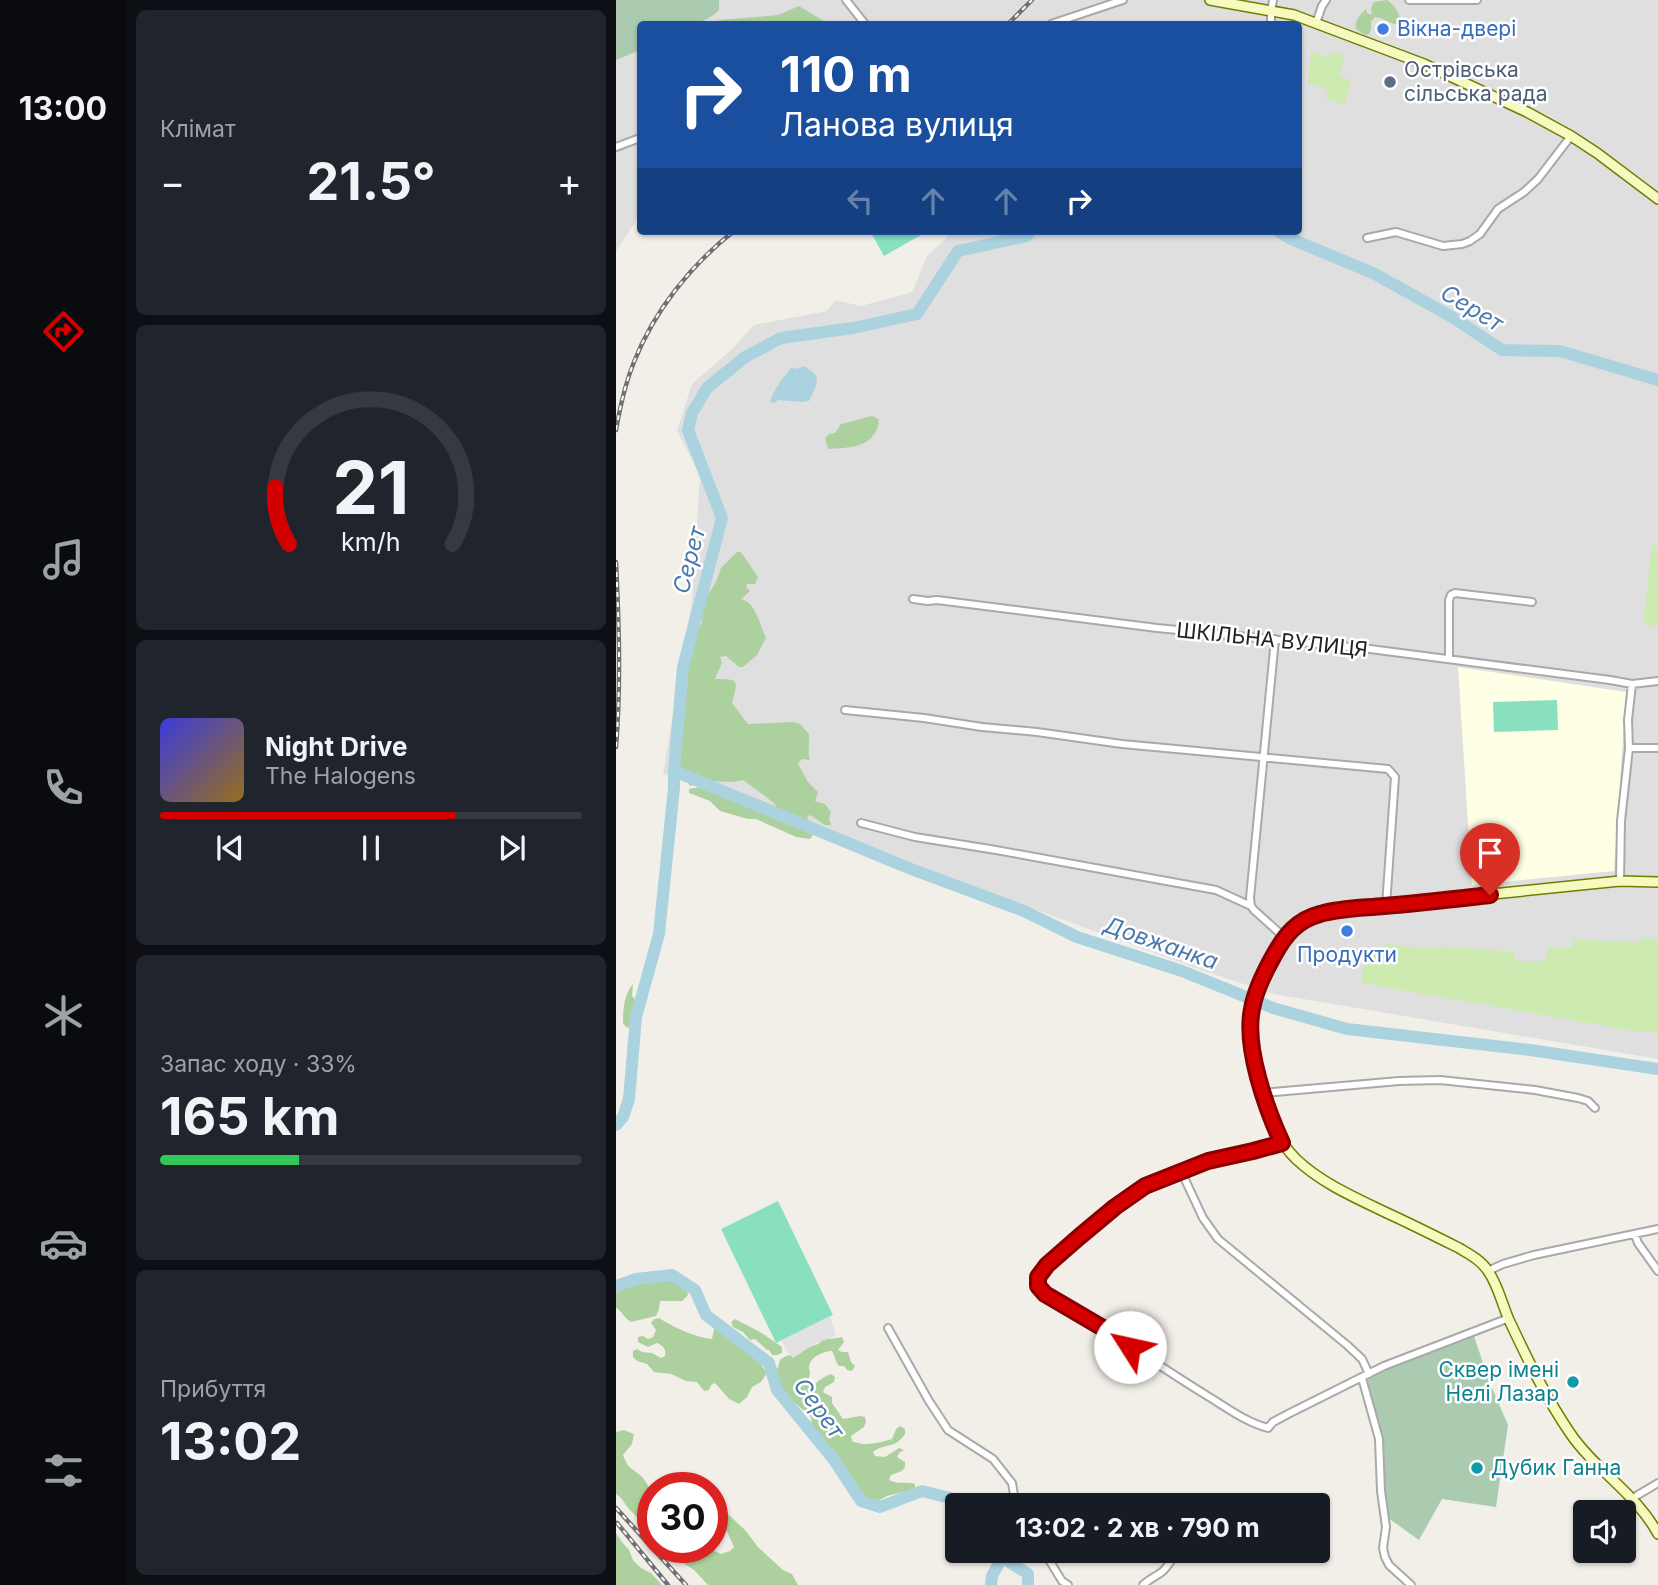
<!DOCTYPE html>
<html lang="uk">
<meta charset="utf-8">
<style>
:root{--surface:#171b24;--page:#20242c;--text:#f1f3f6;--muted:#9ea1a6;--line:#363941;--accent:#d40000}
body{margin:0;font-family:Inter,sans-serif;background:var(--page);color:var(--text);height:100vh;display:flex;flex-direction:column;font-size:26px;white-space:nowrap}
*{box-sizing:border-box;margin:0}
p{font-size:23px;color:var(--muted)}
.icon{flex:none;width:38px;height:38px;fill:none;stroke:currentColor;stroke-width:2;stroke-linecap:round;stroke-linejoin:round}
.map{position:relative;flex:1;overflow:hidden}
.drawer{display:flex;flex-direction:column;gap:10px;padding:10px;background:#0d0f14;width:490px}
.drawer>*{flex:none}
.hud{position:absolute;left:21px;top:21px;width:665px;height:214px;border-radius:7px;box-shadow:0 2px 5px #0004;background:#1a4fa0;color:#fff;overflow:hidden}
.fabs{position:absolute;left:957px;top:1500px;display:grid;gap:14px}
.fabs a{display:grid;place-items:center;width:63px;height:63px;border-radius:7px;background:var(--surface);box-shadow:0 2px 5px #0004;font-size:35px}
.speed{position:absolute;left:21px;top:1472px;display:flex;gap:14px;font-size:35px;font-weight:700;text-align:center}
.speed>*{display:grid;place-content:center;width:91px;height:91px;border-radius:50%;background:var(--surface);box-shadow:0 2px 5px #0004;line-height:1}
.speed .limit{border:10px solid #d22;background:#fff;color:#111}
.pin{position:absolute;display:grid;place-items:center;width:60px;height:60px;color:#fff;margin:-72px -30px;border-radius:50% 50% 50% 0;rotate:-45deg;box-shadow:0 0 7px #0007}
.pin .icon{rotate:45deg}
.me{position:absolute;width:77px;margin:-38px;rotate:305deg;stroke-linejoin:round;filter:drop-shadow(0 0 5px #0008)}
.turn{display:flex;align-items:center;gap:24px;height:147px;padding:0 28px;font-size:32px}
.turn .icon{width:91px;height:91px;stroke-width:2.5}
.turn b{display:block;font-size:49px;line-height:60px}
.lanes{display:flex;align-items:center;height:66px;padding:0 28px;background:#0003;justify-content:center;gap:35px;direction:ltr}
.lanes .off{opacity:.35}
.big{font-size:52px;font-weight:700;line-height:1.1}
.drawer .card{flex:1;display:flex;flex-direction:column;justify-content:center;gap:10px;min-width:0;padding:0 24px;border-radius:10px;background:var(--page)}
.drawer .dial{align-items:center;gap:0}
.dial svg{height:182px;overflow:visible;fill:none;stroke:var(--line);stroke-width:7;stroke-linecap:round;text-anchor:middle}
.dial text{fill:var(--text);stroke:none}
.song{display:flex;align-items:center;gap:21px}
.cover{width:84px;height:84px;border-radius:10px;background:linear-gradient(135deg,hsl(240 70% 55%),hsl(40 70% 35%))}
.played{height:7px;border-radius:4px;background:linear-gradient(90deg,var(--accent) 70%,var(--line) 70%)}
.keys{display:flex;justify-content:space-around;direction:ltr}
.heat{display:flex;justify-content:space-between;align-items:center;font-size:38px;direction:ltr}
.charge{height:10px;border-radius:5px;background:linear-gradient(90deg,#34c759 33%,var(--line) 0)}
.trip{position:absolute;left:329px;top:1493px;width:385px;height:70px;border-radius:7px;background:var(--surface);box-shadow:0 2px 5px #0004;font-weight:700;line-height:70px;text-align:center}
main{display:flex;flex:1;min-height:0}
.tabs{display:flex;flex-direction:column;width:126px;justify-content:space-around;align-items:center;background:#090b0e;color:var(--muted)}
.tabs .icon{width:49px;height:49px}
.tabs .on{color:var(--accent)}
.tabs b{font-size:32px;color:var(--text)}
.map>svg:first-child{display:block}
.residential{fill:#e0dfdf}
.education{fill:#ffffe5}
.grass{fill:#cdebb0}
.forest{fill:#add19e}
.cemetery{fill:#aacbaf}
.pitch{fill:#88e0be}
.parking{fill:#e2e2e2}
.water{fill:#aad3df}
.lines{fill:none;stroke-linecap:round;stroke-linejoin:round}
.river{stroke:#aad3df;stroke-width:12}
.street-casing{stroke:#a9a9a9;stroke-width:10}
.secondary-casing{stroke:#707d05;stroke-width:12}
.street{stroke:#fff;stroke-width:6}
.secondary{stroke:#f7fabf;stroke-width:9}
.rail-casing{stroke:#707070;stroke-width:4.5}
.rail{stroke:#fff;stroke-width:2;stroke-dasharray:5;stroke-linecap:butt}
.route-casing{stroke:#8a0000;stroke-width:18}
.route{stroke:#d40000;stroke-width:12}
.shop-dot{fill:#3f7fe0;stroke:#fff;stroke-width:2.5}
.service-dot{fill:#5c6f8a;stroke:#fff;stroke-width:2.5}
.culture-dot{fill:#0f9aa8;stroke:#fff;stroke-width:2.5}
.labels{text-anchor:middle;stroke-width:5;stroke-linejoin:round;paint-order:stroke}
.shop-label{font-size:21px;fill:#366cbe;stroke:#fff;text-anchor:start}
.service-label{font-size:21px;fill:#4e5e75;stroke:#fff;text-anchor:start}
.street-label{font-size:21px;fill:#222;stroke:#fff}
.culture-label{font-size:21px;fill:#0d838f;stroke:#fff;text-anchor:end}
.water-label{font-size:23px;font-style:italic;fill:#4a7aab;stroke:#fff}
</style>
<main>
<nav class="tabs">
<b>13:00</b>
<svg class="icon on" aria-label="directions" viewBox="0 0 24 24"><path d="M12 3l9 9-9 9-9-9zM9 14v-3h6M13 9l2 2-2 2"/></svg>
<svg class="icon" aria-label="music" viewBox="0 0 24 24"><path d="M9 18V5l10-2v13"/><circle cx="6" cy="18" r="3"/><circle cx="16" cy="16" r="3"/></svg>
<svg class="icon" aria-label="phone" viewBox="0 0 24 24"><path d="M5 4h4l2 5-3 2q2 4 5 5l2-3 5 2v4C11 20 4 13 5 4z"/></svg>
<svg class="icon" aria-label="climate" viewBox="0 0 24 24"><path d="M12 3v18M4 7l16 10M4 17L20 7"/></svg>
<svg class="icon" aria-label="car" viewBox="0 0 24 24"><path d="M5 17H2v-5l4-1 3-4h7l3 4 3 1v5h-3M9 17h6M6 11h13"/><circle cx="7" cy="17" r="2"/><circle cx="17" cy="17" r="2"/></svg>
<svg class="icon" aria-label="filters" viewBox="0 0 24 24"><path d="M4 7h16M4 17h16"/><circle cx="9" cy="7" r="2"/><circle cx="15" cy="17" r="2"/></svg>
</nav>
<section class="drawer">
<div class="card"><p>Клімат</p>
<div class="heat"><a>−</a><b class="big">21.5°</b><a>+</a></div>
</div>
<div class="card dial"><svg viewBox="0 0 100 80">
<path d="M14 69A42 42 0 1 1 86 69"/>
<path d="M14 69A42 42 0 0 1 8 44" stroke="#d40000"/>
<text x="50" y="56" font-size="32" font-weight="700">21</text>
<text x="50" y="72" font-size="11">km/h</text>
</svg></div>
<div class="card">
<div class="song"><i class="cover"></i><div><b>Night Drive</b><p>The Halogens</p></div></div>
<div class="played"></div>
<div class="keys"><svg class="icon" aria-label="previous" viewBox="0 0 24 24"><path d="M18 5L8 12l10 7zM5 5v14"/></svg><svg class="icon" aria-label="pause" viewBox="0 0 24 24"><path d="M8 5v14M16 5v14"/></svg><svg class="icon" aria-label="next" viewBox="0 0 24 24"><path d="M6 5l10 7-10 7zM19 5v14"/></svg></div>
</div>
<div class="card"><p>Запас ходу · 33%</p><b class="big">165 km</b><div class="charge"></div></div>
<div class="card"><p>Прибуття</p><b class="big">13:02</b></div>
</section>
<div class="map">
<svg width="1042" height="1585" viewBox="0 0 1042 1585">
<rect width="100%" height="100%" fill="#f2efe9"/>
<!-- residential -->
<path class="residential" d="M0,0H1042V1059L658,994L588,971L47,774L76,600L84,475L61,431L76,384L114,351L138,325L211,311L219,300L245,306L296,292L311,256L338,231H682V24H24V215L0,251Z"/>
<!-- education -->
<path class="education" d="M842,667L1010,692L998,871L856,885Z"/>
<!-- grass -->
<path class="grass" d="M696,52L713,57L715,52L729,56L723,76L735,80L728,104L709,99L712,89L691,83Z
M1036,545L1042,547V626L1027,625Z
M1025,938L1042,939V1033L1018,1031L745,983L749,954L758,953L773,944L818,949L820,946L898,952L900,961H930L932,947L956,948L957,939L1024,943Z"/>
<!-- forest -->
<path class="forest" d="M771,0C779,6 783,12 785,21L782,25C774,24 768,18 759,17L755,22V29L753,34L749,35L740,29C738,20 744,15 750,9L751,13L756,15L755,8L758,2Z
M183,6L213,24H93L104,20L162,15Z
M256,416L263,419C261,447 235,448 212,449L209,438L213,434L219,433L225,424C236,422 245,418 256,416Z
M121,552H125L142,577L139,584H131L130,587L134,591L125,599C139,601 144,625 150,638L141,655L127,667H123L110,656L104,657L106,663L99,679C124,679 122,680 116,703L132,724L177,722L184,724L193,734C194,743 191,752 194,760L186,759L182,764L192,782L202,792L199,801L209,804L215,812L213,819L215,825H209L194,815L191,817L199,832L194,839L180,837L140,819H132L104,811L94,801L73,793V789L95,785L126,793L161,807C153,797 138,789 127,780L117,782L91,781L74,786L59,762L61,736L58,721L70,700L65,678L76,657L77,639L86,623L85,605L100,582L105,568Z
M17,984L16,996L23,1003C22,1013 21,1023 11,1028L7,1023C7,1009 8,995 17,984Z
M40,1275C53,1277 61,1282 71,1290L72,1295L66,1301H44L43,1309L40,1316L15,1322C8,1318 5,1310 0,1308V1293L13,1281Z
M43,1318C59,1328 78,1337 96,1339L98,1329C121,1329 126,1336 138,1354C142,1361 147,1367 151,1373L145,1382L136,1387L131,1397L123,1404L113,1399L99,1383L95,1385L93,1390L88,1391L81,1382L70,1381L55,1374L38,1372L31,1364L21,1361L17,1357V1351L21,1349L26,1352L36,1353L45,1358L49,1356C50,1349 48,1346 41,1343L32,1347L22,1342V1337L27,1336L32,1339L37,1337L40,1330L35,1323L38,1319Z
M119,1319L144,1332L166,1347V1353L161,1355H156L153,1350H151L139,1339L134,1340L127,1332L117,1327L115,1322Z
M210,1337L215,1339L226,1337L228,1342L222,1350L226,1352H232L235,1362L239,1366L236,1371L231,1370L228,1366H223C219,1361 219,1356 216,1351C208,1351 194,1357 193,1367C192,1368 194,1370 194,1372C194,1376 192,1380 192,1384L198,1386C202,1380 208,1377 215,1374L219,1377L218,1382L209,1387L207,1392L216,1397V1403L227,1419L244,1416L249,1417L250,1422L248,1427L235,1436L236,1441C249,1447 263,1443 276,1439L280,1429L284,1426L289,1429V1434C278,1450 270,1442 257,1452L259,1456L269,1457L283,1448L288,1450L283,1453L281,1457L289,1462V1467L286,1471L275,1475L273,1480C282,1485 290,1481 299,1484V1489L271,1496L262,1501L256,1502L251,1499L245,1490L236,1484L229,1477L222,1456L196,1428L195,1417L171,1396L158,1380L164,1360L168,1357L202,1344Z
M8,1430L18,1434L16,1444L7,1455C12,1469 15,1467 25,1476C41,1492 37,1513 37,1534C30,1526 23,1520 16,1512C9,1506 8,1499 0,1494V1432Z
M96,1496L98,1501L129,1530L142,1547L167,1570L176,1574L182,1585H92L78,1570L60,1558L56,1547H88L95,1549L105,1554L114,1551L118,1547L109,1527L100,1522L96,1516Z
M0,1533L6,1542L13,1550L17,1560L25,1568L35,1573L46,1585H0Z"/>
<!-- cemetery -->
<path class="cemetery" d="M0,0H103V10C83,31 52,24 24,24V50L0,60Z
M858,1336L873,1381L892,1425L880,1507L826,1499L803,1540L775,1520L771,1515L764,1434L750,1381L764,1372L800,1357Z"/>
<!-- pitch -->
<path class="pitch" d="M254,231H312L268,256Z
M941,700L942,730L878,732L877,702Z
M162,1201L217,1315L160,1343L105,1229Z"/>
<!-- parking -->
<path class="parking" d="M214,1316L220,1336L200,1343L177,1358L170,1350L166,1340Z"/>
<!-- water -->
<path class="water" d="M188,366L198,373L201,378L200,386L193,401L185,402L162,400L158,403L154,402C158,388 167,378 176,367L181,369Z"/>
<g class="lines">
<!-- river -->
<path class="river" d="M662,231L673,238L759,274L836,317L886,350L944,351L1042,380
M58,771L295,869L408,911L461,937L566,971L657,1008L731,1029L914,1050L1042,1069
M0,1125L7,1117L13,1099L20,1017L43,934L58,788V771L67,667L106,518L72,430L76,413L91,388L129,357L165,338L237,328L301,314L342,251L411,236L415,231
M0,1286L20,1279L56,1275L79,1290L90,1315L153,1363L161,1390L218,1460L245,1501L264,1507L306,1491L354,1503L355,1505
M386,1557L412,1574V1585
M375,1585L376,1576L386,1557L382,1550"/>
<!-- street casing -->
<g class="street-casing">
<path id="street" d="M230,0L249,24
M793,0H861
M700,23L706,6L710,0
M435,24L507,0
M655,24V11L657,0
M0,147L24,138
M751,238L780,232L827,246L846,244L854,241L864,234L882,209L908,192L922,179L955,136
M297,599L312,601L321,600L541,628L754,649L994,680L1016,684L1042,681
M659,639L634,898L635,906L638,910L668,937
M833,659V600L835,595L839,593L916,602
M229,710L308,718L366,727L421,732L506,744L772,769L779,777L770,906
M1013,748H1042
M245,823L299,837L380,850L600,890L635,906
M1004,881L1005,821L1013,748L1012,720L1016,684
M647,1093L783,1081L824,1080L919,1090L962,1098L972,1101L979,1108
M666,1143L637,1151L592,1161L529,1186L499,1207L463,1237L431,1265L422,1277V1286L429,1294C485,1324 536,1362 590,1395C610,1407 629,1422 652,1428L657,1422L674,1413L768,1366L893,1318
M565,1171L587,1218L602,1239L731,1345L746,1359L753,1374
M1019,1235L1022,1243L1042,1271
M872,1271L887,1264L918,1255L1042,1229
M272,1328L313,1401L332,1430L377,1459L396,1483L398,1495L403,1505
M746,1378L763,1439L765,1491L770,1527L767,1548L769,1557L773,1565L795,1585
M1015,1499L1042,1483
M427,1550L446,1581L452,1585
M527,1585C533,1579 541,1576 547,1571C553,1565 557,1558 561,1550"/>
</g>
<!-- secondary casing -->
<g class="secondary-casing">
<path id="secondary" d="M594,0L678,15L808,64L911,112L955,136L981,153L1042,199
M1042,882L1004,881L730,909C710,912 690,915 675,928C656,946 633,1005 634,1030C634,1042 638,1055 641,1067C648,1099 655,1135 680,1159C705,1183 740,1198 771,1213C795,1224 819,1236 843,1248C853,1254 865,1260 872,1271C882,1285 886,1304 893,1320C911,1358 930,1398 954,1433C979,1470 1021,1494 1042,1534"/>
</g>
<!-- street -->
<use href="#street" class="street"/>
<!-- secondary -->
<use href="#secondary" class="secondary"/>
<!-- rail casing -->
<g class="rail-casing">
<path id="rail" d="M392,24L416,0
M0,430C4,407 9,384 18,362C38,311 75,265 118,231
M0,562C3,624 5,685 0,747
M0,1508L70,1585
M1,1523L52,1585"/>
</g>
<!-- rail -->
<use href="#rail" class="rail"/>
</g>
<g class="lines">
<!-- route casing -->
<g class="route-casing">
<path id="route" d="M514,1347L492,1331L429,1294L422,1286V1277L431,1265L463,1237L499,1207L529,1186L592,1161L637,1151L666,1143C650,1108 628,1047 636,1009C639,991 649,971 658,955C669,935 681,920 704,914C724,908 747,908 768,906C803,903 838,899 874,895"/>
</g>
<!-- route -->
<use href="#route" class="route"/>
</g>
<!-- markers -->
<g class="shop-dot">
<circle cx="767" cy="29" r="7"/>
<circle cx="731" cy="931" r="7"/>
</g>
<circle class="service-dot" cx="774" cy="82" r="7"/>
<g class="culture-dot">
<circle cx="957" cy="1382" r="7"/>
<circle cx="861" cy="1468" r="7"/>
</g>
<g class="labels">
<!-- shop labels -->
<g class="shop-label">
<text x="781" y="36">Вікна-двері</text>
<text x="731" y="962" text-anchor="middle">Продукти</text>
</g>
<!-- service labels -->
<g class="service-label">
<text x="788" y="77">Острівська<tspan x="788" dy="24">сільська рада</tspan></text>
</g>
<!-- street labels -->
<g class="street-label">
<text transform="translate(656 640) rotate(6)" y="7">ШКІЛЬНА ВУЛИЦЯ</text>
</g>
<!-- culture labels -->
<g class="culture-label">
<text x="943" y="1377">Сквер імені<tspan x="943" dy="24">Нелі Лазар</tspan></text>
<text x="875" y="1475" text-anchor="start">Дубик Ганна</text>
</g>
<!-- water labels -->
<g class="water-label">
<text transform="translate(856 308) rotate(31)" y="8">Серет</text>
<text transform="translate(73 560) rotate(-75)" y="8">Серет</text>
<text transform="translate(545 943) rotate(19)" y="8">Довжанка</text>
<text transform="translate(203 1408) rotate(54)" y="8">Серет</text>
</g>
</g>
</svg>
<div class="fabs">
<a><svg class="icon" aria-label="sound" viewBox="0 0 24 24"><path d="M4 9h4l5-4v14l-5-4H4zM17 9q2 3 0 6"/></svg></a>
</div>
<div class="speed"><div class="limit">30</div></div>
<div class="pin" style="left:874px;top:895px;background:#d93025"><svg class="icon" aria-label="arrive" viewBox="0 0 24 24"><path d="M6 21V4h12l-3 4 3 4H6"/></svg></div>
<svg class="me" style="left:514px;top:1347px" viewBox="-20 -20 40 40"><circle r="19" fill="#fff"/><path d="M0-13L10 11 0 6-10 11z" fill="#d40000"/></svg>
<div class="trip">13:02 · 2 хв · 790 m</div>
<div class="hud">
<div class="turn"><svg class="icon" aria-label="right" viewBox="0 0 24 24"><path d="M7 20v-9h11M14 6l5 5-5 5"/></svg><div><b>110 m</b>Ланова вулиця</div></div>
<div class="lanes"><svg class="icon off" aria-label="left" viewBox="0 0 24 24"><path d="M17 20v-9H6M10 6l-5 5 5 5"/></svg><svg class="icon off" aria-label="ahead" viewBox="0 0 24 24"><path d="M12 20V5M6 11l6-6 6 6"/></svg><svg class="icon off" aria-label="ahead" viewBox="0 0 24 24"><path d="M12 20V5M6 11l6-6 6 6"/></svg><svg class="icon" aria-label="right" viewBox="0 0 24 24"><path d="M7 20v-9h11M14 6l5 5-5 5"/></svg></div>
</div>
</div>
</main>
